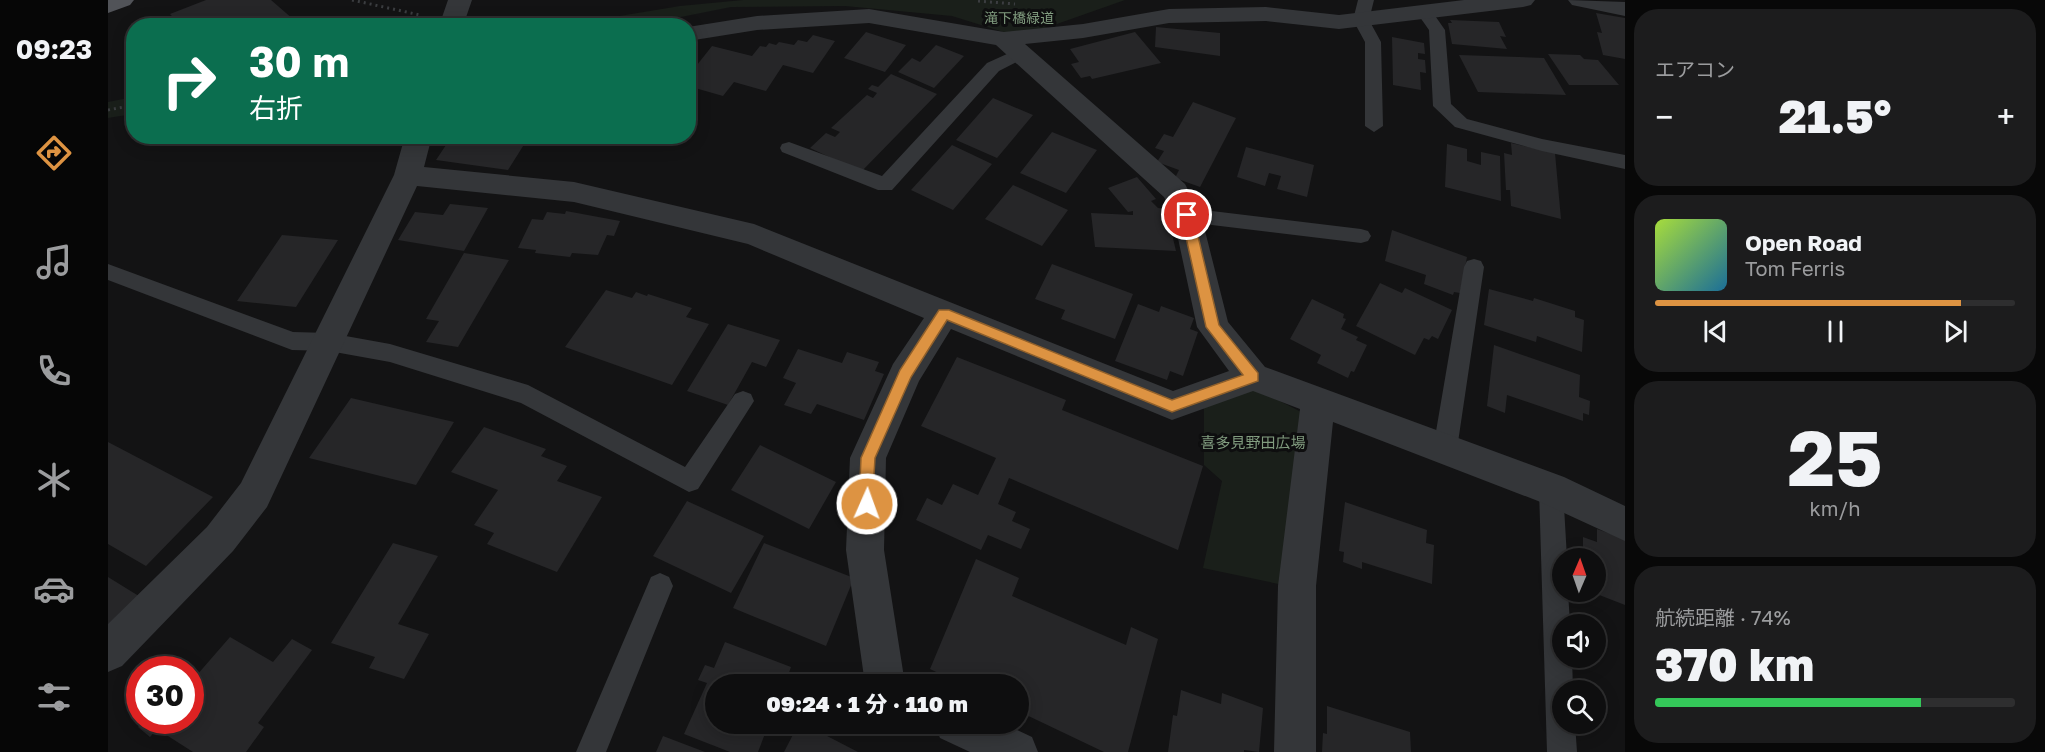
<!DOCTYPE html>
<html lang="ja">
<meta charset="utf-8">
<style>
:root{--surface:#0e0e0f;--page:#1c1c1d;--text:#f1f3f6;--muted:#9b9c9e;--line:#2e2e2f;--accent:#dd9342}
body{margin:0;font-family:"Golos Text","Noto Sans JP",sans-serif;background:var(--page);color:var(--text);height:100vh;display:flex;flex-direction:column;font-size:22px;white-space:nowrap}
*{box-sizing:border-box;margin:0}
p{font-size:20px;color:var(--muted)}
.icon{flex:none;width:33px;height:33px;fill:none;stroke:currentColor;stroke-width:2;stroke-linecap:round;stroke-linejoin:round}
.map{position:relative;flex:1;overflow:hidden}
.side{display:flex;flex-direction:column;gap:9px;padding:9px;background:#080808;width:420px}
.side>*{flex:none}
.top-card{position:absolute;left:18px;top:18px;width:570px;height:126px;border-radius:24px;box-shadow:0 3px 15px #0003,0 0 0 2px var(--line);background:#0b6e4f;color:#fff;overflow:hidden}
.needle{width:39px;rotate:2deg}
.tools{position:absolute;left:1444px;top:548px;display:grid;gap:12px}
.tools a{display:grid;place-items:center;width:54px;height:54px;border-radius:50%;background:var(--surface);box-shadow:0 3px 15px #0003,0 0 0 2px var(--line);font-size:30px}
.speed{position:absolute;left:18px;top:656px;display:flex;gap:12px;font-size:30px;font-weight:700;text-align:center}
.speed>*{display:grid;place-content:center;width:78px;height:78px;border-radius:50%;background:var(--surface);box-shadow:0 3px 15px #0003,0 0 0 2px var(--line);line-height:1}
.speed .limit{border:9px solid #d22;background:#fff;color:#111}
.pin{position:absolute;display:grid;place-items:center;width:51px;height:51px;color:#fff;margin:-26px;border:3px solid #fff;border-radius:50%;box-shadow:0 2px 6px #0007}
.me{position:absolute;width:66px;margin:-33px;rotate:2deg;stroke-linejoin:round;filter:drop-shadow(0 0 4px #0008)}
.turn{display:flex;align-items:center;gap:21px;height:126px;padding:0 24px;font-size:27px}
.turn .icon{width:78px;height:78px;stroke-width:2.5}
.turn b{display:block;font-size:42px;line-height:51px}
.big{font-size:45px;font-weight:800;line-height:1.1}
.side .tile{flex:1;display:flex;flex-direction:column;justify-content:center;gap:9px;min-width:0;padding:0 21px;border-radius:24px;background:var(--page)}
.side .dial{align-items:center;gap:0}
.dial b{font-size:78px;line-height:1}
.song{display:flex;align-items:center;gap:18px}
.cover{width:72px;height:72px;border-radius:9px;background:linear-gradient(135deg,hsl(80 70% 55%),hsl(200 70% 35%))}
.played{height:6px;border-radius:3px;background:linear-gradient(90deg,var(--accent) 85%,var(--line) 85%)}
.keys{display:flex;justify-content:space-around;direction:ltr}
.heat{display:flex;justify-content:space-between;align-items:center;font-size:33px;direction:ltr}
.charge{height:9px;border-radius:4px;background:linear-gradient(90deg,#34c759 74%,var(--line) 0)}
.trip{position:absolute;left:597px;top:674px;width:324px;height:60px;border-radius:30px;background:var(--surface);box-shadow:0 3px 15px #0003,0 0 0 2px var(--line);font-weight:800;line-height:60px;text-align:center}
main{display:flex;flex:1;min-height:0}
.dock{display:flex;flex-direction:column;width:108px;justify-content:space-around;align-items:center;background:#060606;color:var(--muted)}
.dock .icon{width:42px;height:42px}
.dock .current{color:var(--accent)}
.dock b{font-size:27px;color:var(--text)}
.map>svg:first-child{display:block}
.green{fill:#1a1f1a}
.building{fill:#262628}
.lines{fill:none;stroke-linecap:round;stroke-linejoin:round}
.path{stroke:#3b3d40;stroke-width:3;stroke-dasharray:2 4;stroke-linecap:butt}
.service{fill:#343639;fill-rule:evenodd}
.minor{fill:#343639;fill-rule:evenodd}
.primary{fill:#515358;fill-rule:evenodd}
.route{fill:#dd9342;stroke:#90602b;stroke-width:1.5}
.labels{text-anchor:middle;stroke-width:6;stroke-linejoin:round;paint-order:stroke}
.far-park-label{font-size:14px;fill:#819c7f;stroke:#0e0e0f}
.park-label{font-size:15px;fill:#819c7f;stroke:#0e0e0f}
</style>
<main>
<nav class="dock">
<b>09:23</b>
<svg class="icon current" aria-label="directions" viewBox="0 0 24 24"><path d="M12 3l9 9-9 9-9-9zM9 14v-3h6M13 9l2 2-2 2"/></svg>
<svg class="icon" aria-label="music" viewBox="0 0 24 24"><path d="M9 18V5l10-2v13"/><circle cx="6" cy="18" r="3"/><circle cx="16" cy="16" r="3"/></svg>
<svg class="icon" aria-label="phone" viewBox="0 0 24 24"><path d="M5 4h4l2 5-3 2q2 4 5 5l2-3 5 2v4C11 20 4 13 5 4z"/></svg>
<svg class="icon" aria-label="climate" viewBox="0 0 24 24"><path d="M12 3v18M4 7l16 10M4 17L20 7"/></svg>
<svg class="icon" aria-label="car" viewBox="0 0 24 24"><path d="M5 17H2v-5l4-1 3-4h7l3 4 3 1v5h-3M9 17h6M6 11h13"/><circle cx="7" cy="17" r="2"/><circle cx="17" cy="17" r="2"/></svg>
<svg class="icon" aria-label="filters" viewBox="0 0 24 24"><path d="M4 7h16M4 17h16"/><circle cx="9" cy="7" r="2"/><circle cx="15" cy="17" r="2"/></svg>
</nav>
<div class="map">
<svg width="1517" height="752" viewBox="0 0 1517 752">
<rect width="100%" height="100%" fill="#131314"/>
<!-- green -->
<path class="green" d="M635,0H1017L912,37L844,16L737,6L623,7L533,25L451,26L572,6Z
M25,97V114L0,118V102Z
M1133,381L1197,414L1180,586L1095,568L1114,481L1096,465V395Z"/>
<!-- building -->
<path class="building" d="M98,0H163L193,26H73L62,14Z
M1488,13L1517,18V59L1495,55L1489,32L1494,33Z
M263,18V24L296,18V26H233Z
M1342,20L1391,22L1398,37L1392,36L1399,49L1344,44L1340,23H1344Z
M1048,27L1112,33V56L1047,47Z
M758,32L798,45L777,72L736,58Z
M1027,32L1053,63L984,79L982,76L973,78L963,64L971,62L962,49Z
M705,35L727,41L705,73L675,65L658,91L626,82L615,96L580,86V62L589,65L604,46L644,56L652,46L658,47L661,43L668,45L671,42L686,45L690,40L699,42Z
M1284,37L1316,43L1317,54L1310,53V59L1317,60L1318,73L1312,72L1313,90L1285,85Z
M828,45L856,56L826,88L790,72L804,58L812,62Z
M1440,54L1472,55L1476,59L1490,60L1511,85H1461Z
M1351,55L1436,58L1458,95L1370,92Z
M783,74L829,94L753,172L702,148L718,133L727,137L732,132L723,128L759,95L765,98L769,93L760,89L764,85L770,87Z
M885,98L925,115L889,158L848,140Z
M1085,102L1128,118L1092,187L1067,178L1071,170L1049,162L1056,151L1047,148L1056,134L1065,137Z
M944,132L989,150L958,193L912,173Z
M344,136H372L417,143L400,170L328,160Z
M463,136H498L494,143Z
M1403,143L1447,153L1453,219L1403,206L1402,190H1398L1396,153L1404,155Z
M1339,144L1359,149V161L1373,165V152L1392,156L1393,201L1337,187Z
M844,145L884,164L845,210L803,190Z
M1138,147L1206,165L1199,197L1169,189L1173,176L1161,173L1157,186L1129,177Z
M1029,177L1048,199L1043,201L1050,208L1058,209L1068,251L987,247L983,213L1025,215V211L1020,212L1000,188Z
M905,185L960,210L934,246L877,219Z
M342,204L380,208L356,251L290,240L307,212L335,215Z
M458,211L512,221L506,236L499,235L490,255L464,253L462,257L427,253L428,250L410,248L424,219L435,220L439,212L457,214Z
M1284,230L1359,257L1352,293L1346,292L1345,295L1316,284L1318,275L1277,261Z
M174,235L230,240L188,307L129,301Z
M356,253L401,260L350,347L318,342L331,321L318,319Z
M944,264L1025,294L1007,339L953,319L957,310L927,299Z
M1272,283L1294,293L1297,288L1344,310L1330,339L1324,336L1321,340L1316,338L1307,355L1248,326Z
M1381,289L1425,301L1426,298L1467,311V317L1476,320L1474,352L1429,336L1428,342L1376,325Z
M498,290L524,298L528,292L539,296L540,294L584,308L578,317L601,324L564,385L457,347Z
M1204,299L1236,314L1235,318L1238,319L1233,329L1250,337L1248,340L1259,345L1246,372L1243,371L1240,378L1209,363L1213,355L1182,339Z
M1030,304L1051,312L1053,306L1086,318L1082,329L1090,332L1075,376L1062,371L1059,380L1007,361Z
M620,324L672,340L658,367L644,362L620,405L579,391Z
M1386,345L1472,375L1471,397L1482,401L1481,415L1475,413V421L1399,395L1397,413L1379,406Z
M690,349L734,363L739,352L771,362L767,371L776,374L756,420L709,404L703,414L676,405L688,383L675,378Z
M849,357L958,400L954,410L1095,466L1070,550L901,478L890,504L908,512L904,521L922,529L913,549L880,535L873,550L808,520L819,498L834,505L845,484L870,495L888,458L813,426Z
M243,398L346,422L308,485L201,458Z
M376,427L438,449L433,456L459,466L449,481L494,497L449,572L379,544L386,533L366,525L390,490L343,472Z
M0,442L105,497L38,566L0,544Z
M652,445L728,482L701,529L623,490Z
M579,501L656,536L623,593L545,556Z
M1237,502L1319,530L1318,543L1326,545L1324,584L1254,562V569L1235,562L1236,552L1231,551Z
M1489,529L1517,539V605L1481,591H1488V558H1475V537L1489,542Z
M285,543L330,556L290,624L321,634L296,679L261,668L267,657L223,643Z
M656,543L746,578L718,646L625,608Z
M868,559L911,578L904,596L1018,645L1023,627L1050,639L1020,752H996L910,711V684H853L822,669Z
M0,577L34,598L0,633Z
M122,637L165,662L184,639L204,650L150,723L156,727L138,752H85L49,729L42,737L30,727L36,720H82V683Z
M617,642L683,667L677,684H608V723H661L650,752H622L576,734L599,683L590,680L597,665L606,668Z
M1073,690L1113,704L1114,693L1155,708L1151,752L1136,750V752H1060L1065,715L1069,716Z
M1219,706L1302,732L1303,752H1214L1215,733L1219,734Z
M691,723H694L750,752H676Z
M555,736L597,752H548Z"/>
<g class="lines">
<!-- path -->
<path class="path" d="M244,0L312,15
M870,1L907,4
M533,26L559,20
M0,110L26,105"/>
<!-- service -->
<path class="service" d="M1250,0H1266L1261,20L1273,42L1275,126L1266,132L1257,126V42L1245,20Z
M1317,8L1323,10L1337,30L1343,104L1359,119L1434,139L1517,155V169L1434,151L1347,127L1325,106L1321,30L1309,13Z
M912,48L918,49L920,53L918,57L891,71L784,190H770L674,152L672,148L674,144L681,142L774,176L879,63Z
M1079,208L1253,229L1260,231L1263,236L1260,241L1253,243L1079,222L1072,220L1069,215L1072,210Z
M1366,259L1373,261L1376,267L1349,449L1345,456L1337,460L1329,456L1325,449L1356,267L1359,261Z
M0,264L185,332L221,333L282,344L420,385L577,467L627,394L635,391L643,394L646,401L590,489L581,492L413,403L282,362L221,351L184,350L0,280Z
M1443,478L1452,481L1455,489L1459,558H1455V591H1460L1462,624H1455V657H1464L1465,690H1455V723H1467L1469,752H1439L1431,489L1434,481Z
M552,573L561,577L565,586L498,752H468L543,577Z"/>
<!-- minor -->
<path class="minor" d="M340,0H364L355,26H331Z
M1356,0H1427L1423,5L1415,7L1231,29L1158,21L1061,23L975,38L917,44L1077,184L1093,215L1120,322L1157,367L1456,477L1517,506V541L1430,501L1225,422L1208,586V752H1166L1170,586L1192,409L1145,391L1064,420L843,329L811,381L778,458L776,550L797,684H757L738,550L742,458L785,364L816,318L640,244L466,202L309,186L159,507L125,551L14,666L0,672V624L99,527L133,483L286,175L297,136H324L316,167L466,182L646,224L1065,391L1121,371L1089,327L1065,215L1056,197L888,45L761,23L649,30L580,41V27L649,16L761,9L896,32L975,24L1061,9L1158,7L1231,15Z
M1460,0L1517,2V16L1464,5Z
M826,723H894L924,737L930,752H862L832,738Z"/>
<!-- primary -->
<path class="primary" d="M0,0H26L22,5L0,13Z"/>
</g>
<!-- route -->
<path class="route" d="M1079,210L1085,215L1111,325L1150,373V381L1064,412L839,320L803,377L767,458L764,509H753L751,504L753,458L792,370L831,310H841L1064,400L1135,375L1098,327L1073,215Z"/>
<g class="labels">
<!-- far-park labels -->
<g class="far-park-label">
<text x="911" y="23">滝下橋緑道</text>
</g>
<!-- park labels -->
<g class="park-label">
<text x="1145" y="448">喜多見野田広場</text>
</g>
</g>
</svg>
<div class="tools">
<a><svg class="needle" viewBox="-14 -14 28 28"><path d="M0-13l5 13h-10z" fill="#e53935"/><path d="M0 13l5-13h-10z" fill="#9b9c9e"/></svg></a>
<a><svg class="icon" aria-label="sound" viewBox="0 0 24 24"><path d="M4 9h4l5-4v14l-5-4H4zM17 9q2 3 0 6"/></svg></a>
<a><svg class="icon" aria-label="search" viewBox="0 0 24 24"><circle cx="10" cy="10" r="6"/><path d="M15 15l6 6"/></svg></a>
</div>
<div class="speed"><div class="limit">30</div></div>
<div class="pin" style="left:1079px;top:215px;background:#d93025"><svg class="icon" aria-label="arrive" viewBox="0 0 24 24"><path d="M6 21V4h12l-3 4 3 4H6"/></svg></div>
<svg class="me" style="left:759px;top:504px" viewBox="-20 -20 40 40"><circle r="17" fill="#dd9342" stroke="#fff" stroke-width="3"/><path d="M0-11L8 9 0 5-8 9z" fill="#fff"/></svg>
<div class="trip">09:24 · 1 分 · 110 m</div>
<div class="top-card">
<div class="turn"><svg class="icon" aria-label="right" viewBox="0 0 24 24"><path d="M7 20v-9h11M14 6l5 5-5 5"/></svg><div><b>30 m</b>右折</div></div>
</div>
</div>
<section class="side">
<div class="tile"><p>エアコン</p>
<div class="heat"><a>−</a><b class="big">21.5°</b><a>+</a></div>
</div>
<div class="tile">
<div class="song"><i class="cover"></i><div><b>Open Road</b><p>Tom Ferris</p></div></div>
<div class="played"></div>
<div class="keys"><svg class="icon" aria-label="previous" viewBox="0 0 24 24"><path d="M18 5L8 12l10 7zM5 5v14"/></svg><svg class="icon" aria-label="pause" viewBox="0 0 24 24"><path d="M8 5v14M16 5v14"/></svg><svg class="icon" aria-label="next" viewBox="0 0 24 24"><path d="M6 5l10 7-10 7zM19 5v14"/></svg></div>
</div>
<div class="tile dial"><b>25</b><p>km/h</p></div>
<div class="tile"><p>航続距離 · 74%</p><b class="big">370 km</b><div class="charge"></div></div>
</section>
</main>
